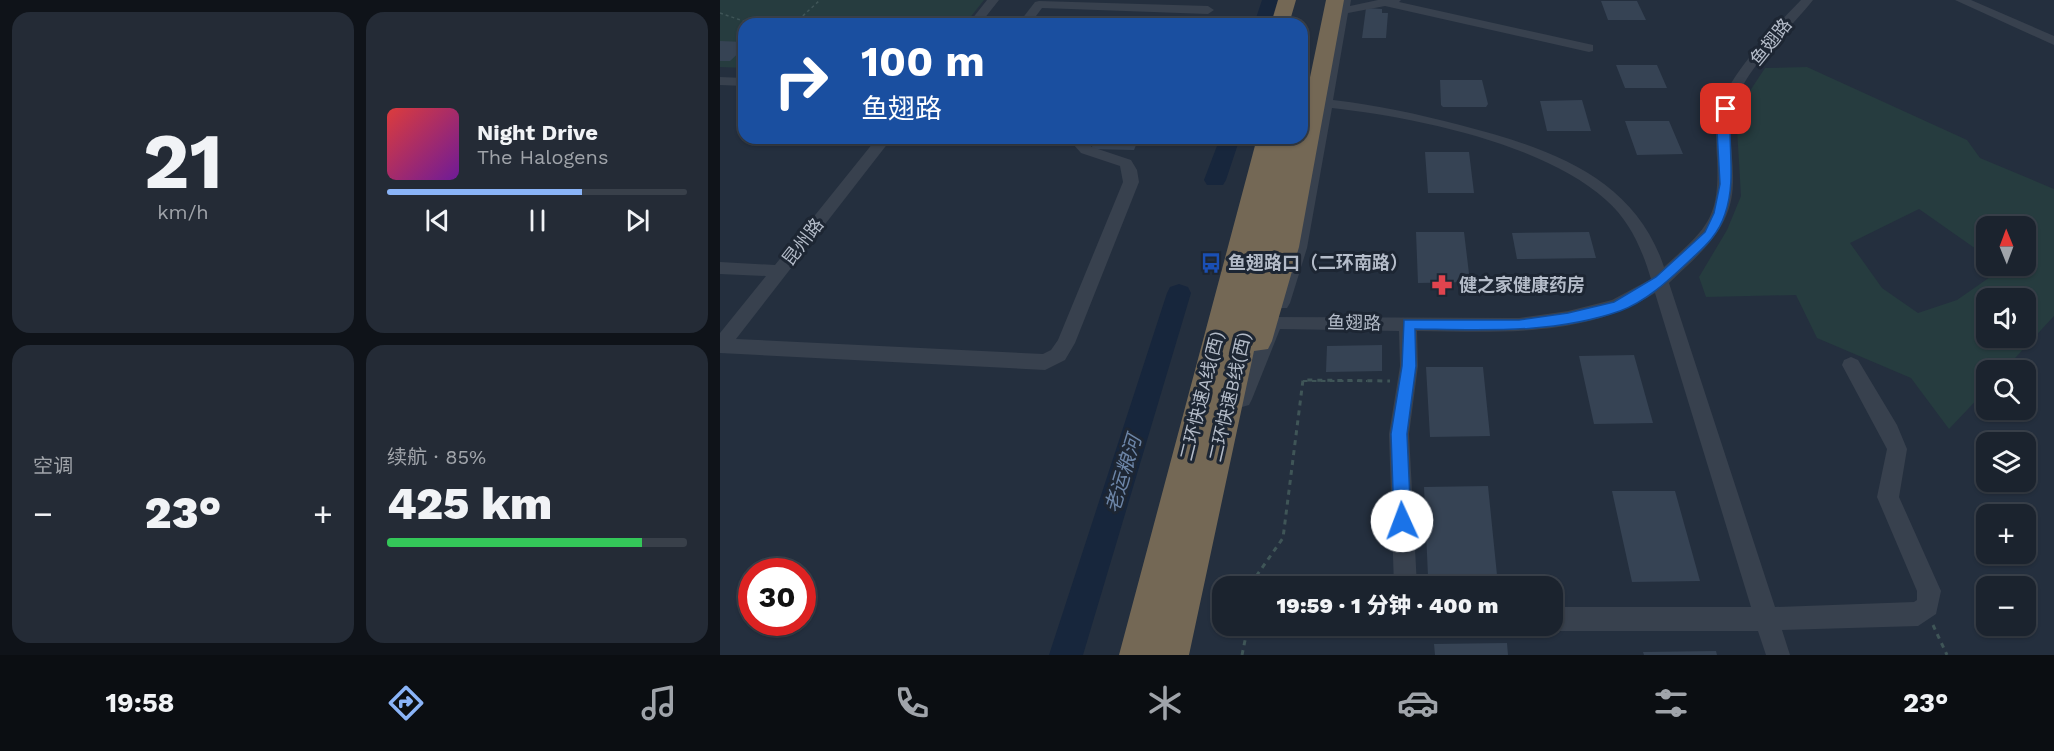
<!DOCTYPE html>
<html lang="zh">
<meta charset="utf-8">
<style>
:root{--surface:#1b232e;--page:#242b36;--text:#f1f3f6;--muted:#a0a4aa;--line:#39404a;--accent:#8ab4f8}
body{margin:0;font-family:"Work Sans","Noto Sans SC",sans-serif;background:var(--page);color:var(--text);height:100vh;display:flex;flex-direction:column;font-size:22px;white-space:nowrap}
*{box-sizing:border-box;margin:0}
p{font-size:20px;color:var(--muted)}
.icon{flex:none;width:33px;height:33px;fill:none;stroke:currentColor;stroke-width:2;stroke-linecap:round;stroke-linejoin:round}
.map{position:relative;flex:1;overflow:hidden}
.drawer{display:flex;flex-direction:column;gap:12px;padding:12px;background:#0f1319;width:720px}
.drawer>*{flex:none}
.hud{position:absolute;left:18px;top:18px;width:570px;height:126px;border-radius:18px;box-shadow:0 2px 4px #0004,0 0 0 2px var(--line);background:#1a4fa0;color:#fff;overflow:hidden}
.needle{width:39px;rotate:359deg}
.tools{position:absolute;left:1256px;top:216px;display:grid;gap:12px}
.tools a{display:grid;place-items:center;width:60px;height:60px;border-radius:12px;background:var(--surface);box-shadow:0 2px 4px #0004,0 0 0 2px var(--line);font-size:30px}
.speed{position:absolute;left:18px;top:558px;display:flex;gap:12px;font-size:30px;font-weight:700;text-align:center}
.speed>*{display:grid;place-content:center;width:78px;height:78px;border-radius:50%;background:var(--surface);box-shadow:0 2px 4px #0004,0 0 0 2px var(--line);line-height:1}
.speed .limit{border:9px solid #d22;background:#fff;color:#111}
.pin{position:absolute;display:grid;place-items:center;width:51px;height:51px;color:#fff;margin:-26px;border-radius:12px;box-shadow:0 3px 9px #0006}
.me{position:absolute;width:66px;margin:-33px;rotate:358deg;stroke-linejoin:round;filter:drop-shadow(0 0 4px #0008)}
.turn{display:flex;align-items:center;gap:21px;height:126px;padding:0 24px;font-size:27px}
.turn .icon{width:78px;height:78px;stroke-width:2.5}
.turn b{display:block;font-size:42px;line-height:51px}
.big{font-size:45px;font-weight:800;line-height:1.1}
.drawer .widget{flex:1;display:flex;flex-direction:column;justify-content:center;gap:9px;min-width:0;padding:0 21px;border-radius:18px;background:var(--page)}
.drawer .dial{align-items:center;gap:0}
.dial b{font-size:78px;line-height:1}
.song{display:flex;align-items:center;gap:18px}
.cover{width:72px;height:72px;border-radius:9px;background:linear-gradient(135deg,hsl(0 70% 55%),hsl(280 70% 35%))}
.played{height:6px;border-radius:3px;background:linear-gradient(90deg,var(--accent) 65%,var(--line) 65%)}
.keys{display:flex;justify-content:space-around;direction:ltr}
.heat{display:flex;justify-content:space-between;align-items:center;font-size:33px;direction:ltr}
.charge{height:9px;border-radius:4px;background:linear-gradient(90deg,#34c759 85%,var(--line) 0)}
.drawer .tiles{flex:1;display:grid;gap:12px;grid-template-columns:repeat(2,1fr)}
.trip{position:absolute;left:492px;top:576px;width:351px;height:60px;border-radius:18px;background:var(--surface);box-shadow:0 2px 4px #0004,0 0 0 2px var(--line);font-weight:800;line-height:60px;text-align:center}
.tab-bar{display:flex;height:96px;justify-content:space-around;align-items:center;background:#0b0e12;color:var(--muted)}
.tab-bar .icon{width:42px;height:42px}
.tab-bar .selected{color:var(--accent)}
.tab-bar b{font-size:27px;color:var(--text)}
main{display:flex;flex:1;min-height:0}
.map>svg:first-child{display:block}
.green{fill:#263c3f;fill-rule:evenodd}
.lines{fill:none;stroke-linecap:round;stroke-linejoin:round}
.river{fill:#17263c;fill-rule:evenodd}
.building{fill:#364354}
.path-far2{stroke:#3f5557;stroke-width:1.5;stroke-dasharray:3 3;stroke-linecap:butt}
.path-far1{stroke:#3f5557;stroke-width:2;stroke-dasharray:4.5 4.5;stroke-linecap:butt}
.path{stroke:#3f5557;stroke-width:3;stroke-dasharray:5 5;stroke-linecap:butt}
.minor{fill:#38414e;fill-rule:evenodd}
.highway{fill:#746855;fill-rule:evenodd}
.route{fill:#1a73e8;stroke:#114b97;stroke-width:1.5}
.labels{text-anchor:middle;stroke-width:6;stroke-linejoin:round;paint-order:stroke}
.street-label{font-size:18px;fill:#b4bcc9;stroke:#1d2633}
.poi-label{font-size:18px;font-weight:bold;fill:#b4bcc9;stroke:#1d2633;text-anchor:start}
.water-label{font-size:20px;font-style:italic;fill:#6d86a8;stroke:#1d2633}
</style>
<main>
<section class="drawer">
<div class="tiles">
<div class="widget dial"><b>21</b><p>km/h</p></div>
<div class="widget">
<div class="song"><i class="cover"></i><div><b>Night Drive</b><p>The Halogens</p></div></div>
<div class="played"></div>
<div class="keys"><svg class="icon" aria-label="previous" viewBox="0 0 24 24"><path d="M18 5L8 12l10 7zM5 5v14"/></svg><svg class="icon" aria-label="pause" viewBox="0 0 24 24"><path d="M8 5v14M16 5v14"/></svg><svg class="icon" aria-label="next" viewBox="0 0 24 24"><path d="M6 5l10 7-10 7zM19 5v14"/></svg></div>
</div>
<div class="widget"><p>空调</p>
<div class="heat"><a>−</a><b class="big">23°</b><a>+</a></div>
</div>
<div class="widget"><p>续航 · 85%</p><b class="big">425 km</b><div class="charge"></div></div>
</div>
</section>
<div class="map">
<svg width="1334" height="655" viewBox="0 0 1334 655">
<rect width="100%" height="100%" fill="#242f3e"/>
<!-- green -->
<path class="green" d="M0,0H264L245,24H24V68L0,67Z
M1087,67L1247,140L1260,158L1334,189V316L1284,370H1266V390L1229,429L1191,378L1097,338L1076,295L986,297L979,277L1007,230L1021,196L1016,112L1045,68ZM1199,209L1266,256V226H1305V266H1280L1283,268L1237,300L1198,313L1162,288L1130,243ZM1266,298H1305V338H1266Z"/>
<g class="lines">
<!-- river -->
<path class="river" d="M542,0H558L550,24H534Z
M500,138H520L506,180L503,185H487L484,180Z
M459,284L468,287L471,293L363,655H329L447,293L450,287Z"/>
</g>
<!-- building -->
<path class="building" d="M881,1H917L926,20H888Z
M646,8L662,9V13H668L666,38H642Z
M0,41L24,42V48L10,61H0Z
M896,65H937L947,88H905Z
M720,80H762L768,104L766,107H723L721,105Z
M862,100L871,131H827L820,101Z
M905,121H949L963,154L917,155Z
M376,138H419L414,150L371,149Z
M705,152H749L754,193H708Z
M696,232H744L750,282L698,283Z
M869,232L876,258L797,259L792,233Z
M662,345V371L606,372L607,346Z
M914,355L933,423L874,424L859,356Z
M706,367H763L770,436L710,437Z
M768,486L777,575L708,576L704,487Z
M892,491H955L980,581L912,582Z
M787,643L788,655H715L714,644Z
M996,651L997,655H924L923,652Z"/>
<g class="lines">
<!-- path-far2 -->
<path class="path-far2" d="M0,13L32,24
M74,24L100,0"/>
<!-- path-far1 -->
<path class="path-far1" d="M583,381H647"/>
<!-- path -->
<path class="path" d="M535,586L537,575L563,538L583,380L670,381
M1213,625L1227,655
M522,655L528,626"/>
<!-- minor -->
<path class="minor" d="M267,0H279L260,24H248Z
M619,0H631L630,6L658,0H681L679,2L873,45V51L869,52L665,6L628,13L613,100C656,105 698,114 740,125C825,147 914,175 944,267C986,229 1000,220 997,159C996,143 995,125 999,109C1010,73 1055,27 1081,0H1093C1068,32 1023,69 1013,110C1007,134 1014,158 1013,183C1012,230 980,253 949,283L1055,607L1194,602L1197,600V591L1157,497L1167,449L1122,365L1124,360L1131,357L1138,360L1177,425L1187,449L1179,497L1221,591L1216,614L1198,626L1062,630L1070,655H1046L1038,631H832L824,627L832,626V607H1031L935,293C866,338 777,332 697,331L698,366L689,434L697,586H674L669,434L680,366L679,331L560,329L532,399L529,405L522,407L515,405L512,399L542,329L528,327L525,322L528,317L799,318L848,311L892,300L931,279C922,249 910,221 886,200C825,144 694,117 612,108L587,248L570,303L567,308H555L552,303L571,248L598,106L582,105V97L600,98Z
M1235,0H1251L1334,36V45Z
M319,1L488,6L494,10L488,14L322,8L310,24H298L315,2Z
M0,77L24,78V86L0,85Z
M157,138H172L16,339L323,354L331,350L338,340L403,182L400,166L361,153L353,144L354,138H368L367,143L372,147L411,160L417,170L419,182L355,343L345,360L325,370L0,353V333L46,276L0,274V262L55,265Z"/>
<!-- highway -->
<path class="highway" d="M558,0H576L569,24H551Z
M606,0H624L579,247L552,341L548,349L534,351L469,655H399L537,138H582V116Z"/>
</g>
<!-- route -->
<path class="route" d="M1006,106L1011,109C1007,144 1017,180 1005,214C998,236 983,248 967,263C948,281 925,302 900,311C834,334 764,330 695,329L696,366L687,434L691,521L688,527L682,529L676,527L674,521L671,434L682,366L684,320H799L848,313L894,302L936,277L985,232L994,213L1000,184L997,131L1000,109Z"/>
<!-- icons -->
<defs>
<g id="bus-bare" transform="scale(1.62)"><path d="M-5-6H5V4H4V6H2V4H-2V6H-4V4H-5ZM-3.5-4V0h7V-4ZM-3.5 1.2v1.5H-2V1.2ZM2 1.2v1.5H3.5V1.2Z" fill="#1a4fb4" stroke="#1d2633" stroke-width="2.5" paint-order="stroke"/></g>
<g id="pharmacy-bare" transform="scale(1.62)"><path d="M-2-6h4v4h4v4h-4v4h-4v-4h-4v-4h4Z" fill="#e0444e" stroke="#1d2633" stroke-width="2.5" paint-order="stroke"/></g>
</defs>
<g fill-rule="evenodd">
<use href="#bus-bare" x="491" y="263"/>
<use href="#pharmacy-bare" x="722" y="285"/>
</g>
<g class="labels">
<!-- street labels -->
<g class="street-label">
<text transform="translate(1051 42) rotate(-51)" y="6">鱼翅路</text>
<text transform="translate(83 242) rotate(-52)" y="6">昆州路</text>
<text transform="translate(634 323) rotate(1)" y="6">鱼翅路</text>
<text transform="translate(482 396) rotate(-76)" y="6">二环快速A线(西)</text>
<text transform="translate(510 397) rotate(-77)" y="6">二环快速B线(西)</text>
</g>
<!-- poi labels -->
<g class="poi-label">
<text x="508" y="269">鱼翅路口（二环南路）</text>
<text x="739" y="291">健之家健康药房</text>
</g>
<!-- water labels -->
<g class="water-label">
<text transform="translate(403 474) rotate(-73)" y="7">老运粮河</text>
</g>
</g>
</svg>
<div class="tools">
<a><svg class="needle" viewBox="-14 -14 28 28"><path d="M0-13l5 13h-10z" fill="#e53935"/><path d="M0 13l5-13h-10z" fill="#a0a4aa"/></svg></a>
<a><svg class="icon" aria-label="sound" viewBox="0 0 24 24"><path d="M4 9h4l5-4v14l-5-4H4zM17 9q2 3 0 6"/></svg></a>
<a><svg class="icon" aria-label="search" viewBox="0 0 24 24"><circle cx="10" cy="10" r="6"/><path d="M15 15l6 6"/></svg></a>
<a><svg class="icon" aria-label="layers" viewBox="0 0 24 24"><path d="M12 4l9 5-9 5-9-5zM3 14l9 5 9-5"/></svg></a>
<a>+</a>
<a>−</a>
</div>
<div class="speed"><div class="limit">30</div></div>
<div class="pin" style="left:1006px;top:109px;background:#d93025"><svg class="icon" aria-label="arrive" viewBox="0 0 24 24"><path d="M6 21V4h12l-3 4 3 4H6"/></svg></div>
<svg class="me" style="left:682px;top:521px" viewBox="-20 -20 40 40"><circle r="19" fill="#fff"/><path d="M0-13L10 11 0 6-10 11z" fill="#1a73e8"/></svg>
<div class="trip">19:59 · 1 分钟 · 400 m</div>
<div class="hud">
<div class="turn"><svg class="icon" aria-label="right" viewBox="0 0 24 24"><path d="M7 20v-9h11M14 6l5 5-5 5"/></svg><div><b>100 m</b>鱼翅路</div></div>
</div>
</div>
</main>
<nav class="tab-bar">
<b>19:58</b>
<svg class="icon selected" aria-label="directions" viewBox="0 0 24 24"><path d="M12 3l9 9-9 9-9-9zM9 14v-3h6M13 9l2 2-2 2"/></svg>
<svg class="icon" aria-label="music" viewBox="0 0 24 24"><path d="M9 18V5l10-2v13"/><circle cx="6" cy="18" r="3"/><circle cx="16" cy="16" r="3"/></svg>
<svg class="icon" aria-label="phone" viewBox="0 0 24 24"><path d="M5 4h4l2 5-3 2q2 4 5 5l2-3 5 2v4C11 20 4 13 5 4z"/></svg>
<svg class="icon" aria-label="climate" viewBox="0 0 24 24"><path d="M12 3v18M4 7l16 10M4 17L20 7"/></svg>
<svg class="icon" aria-label="car" viewBox="0 0 24 24"><path d="M5 17H2v-5l4-1 3-4h7l3 4 3 1v5h-3M9 17h6M6 11h13"/><circle cx="7" cy="17" r="2"/><circle cx="17" cy="17" r="2"/></svg>
<svg class="icon" aria-label="filters" viewBox="0 0 24 24"><path d="M4 7h16M4 17h16"/><circle cx="9" cy="7" r="2"/><circle cx="15" cy="17" r="2"/></svg>
<b>23°</b>
</nav>
